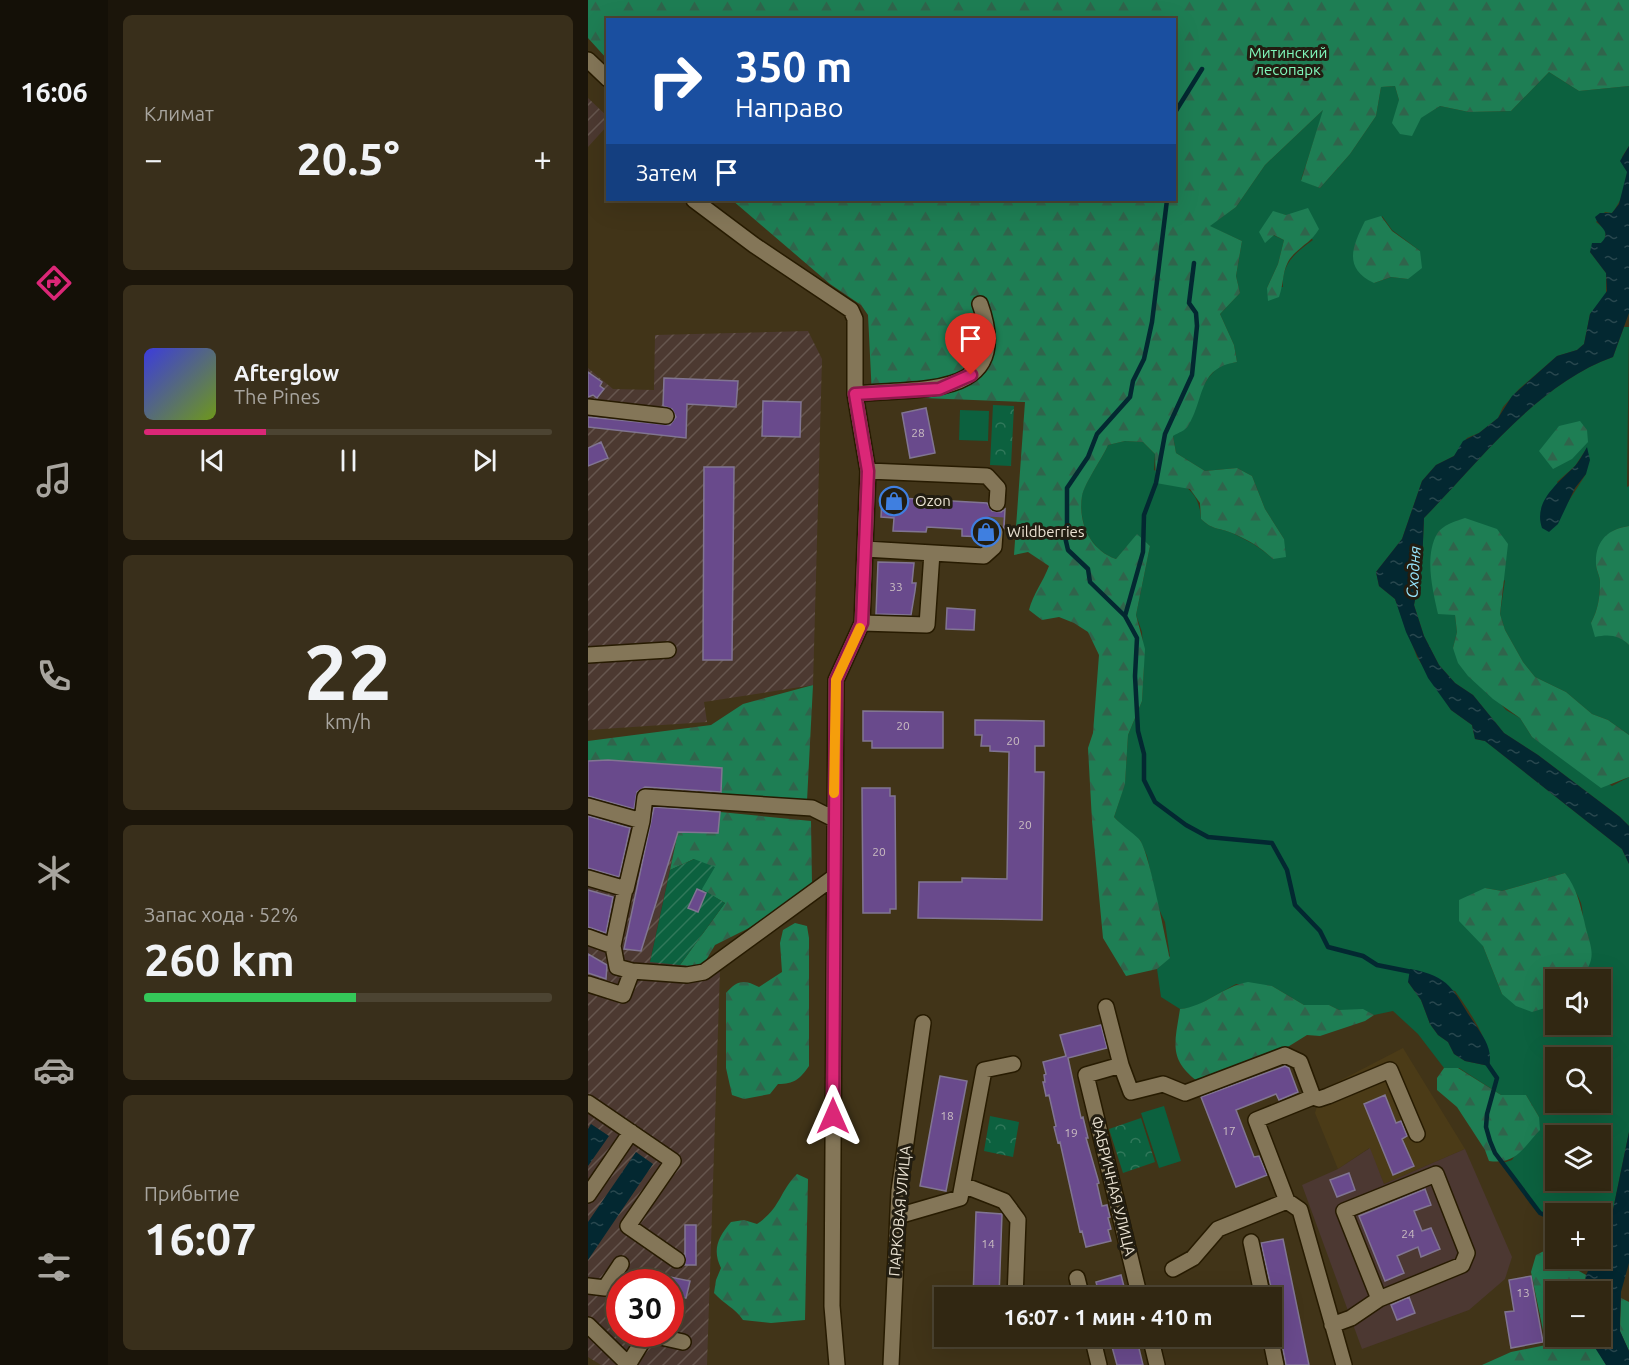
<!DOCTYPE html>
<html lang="ru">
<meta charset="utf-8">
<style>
:root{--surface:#312712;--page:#392f1b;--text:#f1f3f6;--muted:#a8a59f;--line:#4c4432;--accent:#db2777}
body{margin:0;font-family:Ubuntu,sans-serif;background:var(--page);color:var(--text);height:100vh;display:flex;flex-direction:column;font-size:22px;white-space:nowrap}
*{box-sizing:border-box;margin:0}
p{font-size:20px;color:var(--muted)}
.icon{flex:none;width:33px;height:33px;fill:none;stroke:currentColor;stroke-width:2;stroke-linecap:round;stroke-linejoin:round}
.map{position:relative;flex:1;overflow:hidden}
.sheet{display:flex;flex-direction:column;gap:15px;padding:15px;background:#1b150a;width:480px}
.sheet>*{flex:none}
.banner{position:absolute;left:18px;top:18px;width:570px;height:183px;border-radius:0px;box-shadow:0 6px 24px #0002,0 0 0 2px var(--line);background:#1a4fa0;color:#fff;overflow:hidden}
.tools{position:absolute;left:957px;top:969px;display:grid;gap:12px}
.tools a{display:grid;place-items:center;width:66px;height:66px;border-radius:0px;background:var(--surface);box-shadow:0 6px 24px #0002,0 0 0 2px var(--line);font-size:30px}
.speed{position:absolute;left:18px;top:1269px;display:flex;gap:12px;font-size:30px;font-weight:700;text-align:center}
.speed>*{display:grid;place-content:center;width:78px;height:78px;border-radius:50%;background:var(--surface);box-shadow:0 6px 24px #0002,0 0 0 2px var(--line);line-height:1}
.speed .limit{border:9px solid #d22;background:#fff;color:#111}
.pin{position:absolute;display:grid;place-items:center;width:51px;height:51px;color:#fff;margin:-62px -26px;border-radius:50% 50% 50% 0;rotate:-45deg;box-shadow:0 0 6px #0007}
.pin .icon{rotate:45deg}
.me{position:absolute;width:66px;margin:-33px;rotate:0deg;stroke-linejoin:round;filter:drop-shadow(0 0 4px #0008)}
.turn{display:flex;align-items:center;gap:21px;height:126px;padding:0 30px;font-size:27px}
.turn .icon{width:78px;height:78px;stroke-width:2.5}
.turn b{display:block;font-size:42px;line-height:51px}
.then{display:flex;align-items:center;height:57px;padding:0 30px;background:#0003;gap:12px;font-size:22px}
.big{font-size:45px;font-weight:700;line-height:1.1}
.sheet .widget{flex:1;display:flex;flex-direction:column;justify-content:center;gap:9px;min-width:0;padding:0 21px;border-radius:9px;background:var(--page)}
.sheet .dial{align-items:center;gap:0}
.dial b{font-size:78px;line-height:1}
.song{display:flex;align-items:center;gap:18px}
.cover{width:72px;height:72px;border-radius:9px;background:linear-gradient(135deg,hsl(240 70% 55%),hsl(80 70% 35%))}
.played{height:6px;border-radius:3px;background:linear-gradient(90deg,var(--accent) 30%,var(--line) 30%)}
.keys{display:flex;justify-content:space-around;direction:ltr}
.heat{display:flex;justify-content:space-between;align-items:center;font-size:33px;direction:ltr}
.charge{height:9px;border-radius:4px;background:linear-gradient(90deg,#34c759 52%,var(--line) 0)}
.trip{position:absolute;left:346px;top:1287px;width:348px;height:60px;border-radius:0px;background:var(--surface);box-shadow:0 6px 24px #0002,0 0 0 2px var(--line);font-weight:700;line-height:60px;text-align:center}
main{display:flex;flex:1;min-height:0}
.dock{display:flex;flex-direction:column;width:108px;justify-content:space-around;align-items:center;background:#141007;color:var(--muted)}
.dock .icon{width:42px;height:42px}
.dock .current{color:var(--accent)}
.dock b{font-size:27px;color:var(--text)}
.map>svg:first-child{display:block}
.built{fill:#4b3b17}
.industrial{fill:url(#industrial-furrows);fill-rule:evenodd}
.education{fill:#4c3832}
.grass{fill:#0c613f;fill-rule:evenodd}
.forest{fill:url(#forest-firs)}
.park{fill:url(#park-crowns)}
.garden{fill:url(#garden-furrows)}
.water{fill:url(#water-ripples)}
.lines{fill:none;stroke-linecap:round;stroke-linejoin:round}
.stream{stroke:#032831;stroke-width:4.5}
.building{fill:#694a8c;stroke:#817592;stroke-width:1.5}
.minor-tunnel{stroke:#5a4e34;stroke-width:15;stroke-dasharray:15 8;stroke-linecap:butt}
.minor-casing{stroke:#271b01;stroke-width:18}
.minor{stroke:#847658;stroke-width:15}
.route-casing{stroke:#8e194d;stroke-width:15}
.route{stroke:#db2777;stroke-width:10}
.slow{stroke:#f59e0b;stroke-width:10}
.labels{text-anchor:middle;stroke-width:6;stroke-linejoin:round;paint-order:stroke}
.number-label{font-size:12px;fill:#cabdc1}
.park-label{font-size:15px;fill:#80f7bb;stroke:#221d11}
.poi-label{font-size:15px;fill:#ebe3d3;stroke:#221d11;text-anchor:start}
.street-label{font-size:15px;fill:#ebe3d3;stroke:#221d11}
.water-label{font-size:16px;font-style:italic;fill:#97e5fd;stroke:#221d11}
</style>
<main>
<nav class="dock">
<b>16:06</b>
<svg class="icon current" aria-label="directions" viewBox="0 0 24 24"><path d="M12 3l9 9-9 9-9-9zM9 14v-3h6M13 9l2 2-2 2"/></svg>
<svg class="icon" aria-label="music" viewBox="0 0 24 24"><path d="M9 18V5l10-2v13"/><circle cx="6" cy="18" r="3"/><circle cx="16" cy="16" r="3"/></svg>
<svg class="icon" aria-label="phone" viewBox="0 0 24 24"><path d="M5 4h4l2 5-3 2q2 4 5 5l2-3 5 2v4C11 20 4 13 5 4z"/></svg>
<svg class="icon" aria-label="climate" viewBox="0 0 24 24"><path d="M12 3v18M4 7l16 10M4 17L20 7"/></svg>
<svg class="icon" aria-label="car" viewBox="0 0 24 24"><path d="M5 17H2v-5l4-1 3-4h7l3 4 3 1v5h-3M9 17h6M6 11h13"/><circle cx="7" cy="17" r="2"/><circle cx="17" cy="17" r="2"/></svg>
<svg class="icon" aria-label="filters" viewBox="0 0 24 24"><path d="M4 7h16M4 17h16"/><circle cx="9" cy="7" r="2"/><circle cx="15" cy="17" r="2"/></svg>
</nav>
<section class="sheet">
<div class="widget"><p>Климат</p>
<div class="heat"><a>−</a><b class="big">20.5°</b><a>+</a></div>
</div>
<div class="widget">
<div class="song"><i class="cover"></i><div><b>Afterglow</b><p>The Pines</p></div></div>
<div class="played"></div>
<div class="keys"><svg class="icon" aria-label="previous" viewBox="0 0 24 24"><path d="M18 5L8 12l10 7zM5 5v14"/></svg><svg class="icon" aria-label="pause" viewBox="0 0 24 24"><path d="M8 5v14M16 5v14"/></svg><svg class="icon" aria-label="next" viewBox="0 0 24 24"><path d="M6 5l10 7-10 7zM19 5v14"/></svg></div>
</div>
<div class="widget dial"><b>22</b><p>km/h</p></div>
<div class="widget"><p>Запас хода · 52%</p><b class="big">260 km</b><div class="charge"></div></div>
<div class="widget"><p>Прибытие</p><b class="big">16:07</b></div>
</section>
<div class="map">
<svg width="1041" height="1365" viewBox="0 0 1041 1365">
<defs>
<pattern id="industrial-furrows" width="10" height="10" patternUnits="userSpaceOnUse" patternTransform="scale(1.5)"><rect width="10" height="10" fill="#4c3931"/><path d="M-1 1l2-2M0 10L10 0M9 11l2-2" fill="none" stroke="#66564e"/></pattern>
<pattern id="forest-firs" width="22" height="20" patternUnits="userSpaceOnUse" patternTransform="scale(1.5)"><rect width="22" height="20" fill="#1e7e54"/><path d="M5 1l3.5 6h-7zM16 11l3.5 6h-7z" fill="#30644b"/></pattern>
<pattern id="park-crowns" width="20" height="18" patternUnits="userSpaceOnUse" patternTransform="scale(1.5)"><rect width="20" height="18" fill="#0c613f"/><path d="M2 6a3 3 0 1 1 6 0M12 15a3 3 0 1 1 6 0" fill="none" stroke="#30785a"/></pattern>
<pattern id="garden-furrows" width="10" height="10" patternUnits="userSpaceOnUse" patternTransform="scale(1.5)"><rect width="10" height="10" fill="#0c613f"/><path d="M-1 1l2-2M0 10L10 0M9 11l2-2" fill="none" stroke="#30785a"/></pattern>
<pattern id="water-ripples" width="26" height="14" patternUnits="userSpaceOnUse" patternTransform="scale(1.5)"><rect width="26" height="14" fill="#032831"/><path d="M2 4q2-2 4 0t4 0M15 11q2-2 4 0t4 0" fill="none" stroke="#28474e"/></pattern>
</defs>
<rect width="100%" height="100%" fill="#413418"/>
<!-- built -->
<path class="built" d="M815,1048L877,1149L796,1184L781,1148L750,1169L727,1113L734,1090Z"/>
<!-- industrial -->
<path class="industrial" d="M0,98L20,117L19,126L0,147Z
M220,331L234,359L225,685L116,702L119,722L0,730V368L25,389L66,390L67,335Z
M20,760L134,768L130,833L90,832L62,961L132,969L119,1365H13L0,1357V761ZM32,1282H82V1334H32Z"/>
<!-- education -->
<path class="education" d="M782,1148L796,1184L877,1149L924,1257L917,1279L881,1310L774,1349L714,1185L750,1169Z"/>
<!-- grass -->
<path class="grass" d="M961,72L991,91L1041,86V146L1034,157C1035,162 1038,166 1039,171C1041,184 1032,203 1024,213L1017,212L1008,222L1018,230L1017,240L1002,252L1018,273V296L1002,314L996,344L989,350L969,356L931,389L915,407L910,418L891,433L879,438L866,456L848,465L834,481L814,539L788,572L791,586L807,599L829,657L863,710L884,725L887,739L897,741L1034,849L1041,864V1132L1021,1229H1013L1012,1214H968L967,1220L952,1213L915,1163L924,1160L951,1117L938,1095H913L871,1068H856L830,1034L805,1011L786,1015L775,1010H751L741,1005H716L684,986L648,984L605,1008L592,1009L573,997L569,969L582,957L577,922L570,907L559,856L552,840L538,830L526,817L537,783L540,735L554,701L556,666L554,632L548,615L562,546L549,535L528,559C502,550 490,523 494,495C497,482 514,459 520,445L537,441L555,442L567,454L566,470C592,484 611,486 613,519C626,531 630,527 644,533C659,540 674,548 685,559L696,539L677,509L664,476L649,468L617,471L588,453L585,436L620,378L632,365L649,362L646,345L632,314L652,293L648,276L654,241L621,226L648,207L677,165L736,109L713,180L732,188L762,154L788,116L793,87L807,86L811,100L832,118L852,106L881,112L923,111ZM685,212L698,215L725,240C708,252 693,264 695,287L679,288L690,264L696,240L685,235ZM794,216L804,230L832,251L820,279L803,277L786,283ZM977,873C982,883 989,893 993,903C995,909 994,916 996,923C1003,945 1009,962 990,979L1012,980V1024H968L967,1005L961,1009L914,994L895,946L897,888L914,891ZM820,982L867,991C880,1009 905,1045 901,1066L877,1061L866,1054L860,1042L850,1035L842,1024L833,1000ZM968,1058H1012V1102H968ZM968,1136H1012V1180H968Z
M1036,327H1041L1039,487L1041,486V526C1019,529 1010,542 1008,564C1008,570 1012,576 1012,582C1012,597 1010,610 1003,623L1035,639L1041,645V735L1020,720L1004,714L978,692L947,677L935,662L917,630L912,614L917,580L867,615L869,632L865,648L918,710L932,718L944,737L1024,786L1041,777V826L1032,817L950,755L916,733L885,695L867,683L851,665L836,636L826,605L834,565L836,518C891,462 949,384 1025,357ZM999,448L998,474L980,502L969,482L987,466Z
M372,410L401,411L400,441L371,440Z
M576,1106L593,1161L571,1168L553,1113Z"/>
<!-- forest -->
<path class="forest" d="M0,0H1041V86L991,91L961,72L923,111L881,112L852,106L833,118L824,136L812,134L804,123L811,100L807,86L793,87L788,116L762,154L732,188L713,181L735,110L677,165L648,207L622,226L654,241L648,276L652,293L632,314L646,345L649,362C609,368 617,399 600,426C598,430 590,433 585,436L588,453L617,471L649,468L664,476L677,509L696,539L698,557L685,559C674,548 659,539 644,533C630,527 626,531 613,519L612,503L602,489L568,483L567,454L555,442L537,441L520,445C514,459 497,482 494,496C490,523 502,550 528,559L549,534L562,546L548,615L557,649L554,701L540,735L537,784L526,817C534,826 543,831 551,839C561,849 577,939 582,958L569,969L538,976L515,938L504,821L500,748L505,733L511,655L500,632L486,623L471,617L454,620L441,610C445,594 455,582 461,566L440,552L426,555L437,402L284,396L280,315L273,305L242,284L144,200H586V20H20L19,59L0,38Z
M720,208L731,229C724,241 716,244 707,253C693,266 697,281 691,297L680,301L679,288L690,264L696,240L686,235L677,243L671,232L685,211L698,215Z
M793,216L804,231L832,251L834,268L820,279L803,277L786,283C755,268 764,247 777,221Z
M992,421L999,430L1000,442L984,459L965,469L951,451L971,426Z
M877,518L909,529L920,544L912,614L917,630L935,662L947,677L978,692L1004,714L1020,720L1041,735V777L1013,788L944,737L932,718L905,699L880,676L870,663L865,648L869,632L867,615L850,614C845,591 836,557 849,534C854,525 868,521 877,518Z
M1041,526V645C1031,635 1021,634 1007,637L1003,623C1010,610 1012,597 1012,582C1012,576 1008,570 1008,564C1007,541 1020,529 1041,526Z
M225,685L219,801L133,794L134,768L20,760L0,761V741L123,725L155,704Z
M132,812L223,821L224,885L161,928L127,945L114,967L92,965L137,903L113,889L106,859L82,870L90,832L130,833Z
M977,873C989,889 991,901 996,920C1001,945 1013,959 990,979L968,980L967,1005L944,1012L928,1006L914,994L895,946L871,921V900L897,888L914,891Z
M207,923L219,926L221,938V1066C212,1079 206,1084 190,1084L182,1094L156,1099L144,1095L138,1068V993C149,980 156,979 171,987L194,972L192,943L195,930Z
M660,982L684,986L716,1005H741L751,1010L775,1009L786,1015L777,1021L732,1036L719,1035L690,1053L609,1081C580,1059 587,1042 592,1009C617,1007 635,986 660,982Z
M856,1068H870L913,1095H938L951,1117L952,1130C935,1148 928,1165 901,1161L897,1150L869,1107L849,1090V1078Z
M209,1174L220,1179L217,1320L183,1323L155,1320C147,1308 136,1304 126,1293L128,1280L133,1268C124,1250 130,1237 143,1222L156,1220L169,1224C193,1208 191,1192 209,1174Z
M958,1250L968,1258L998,1275L996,1291L968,1292V1336L1002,1337L1018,1365H894L923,1352L958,1345L943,1272L948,1255Z
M1033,1298L1041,1302V1351L1032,1331Z"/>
<!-- park -->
<path class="park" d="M405,405L426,406L423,466L402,465Z
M402,1116L431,1122L425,1157L396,1151Z
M553,1118L567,1162L535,1173L521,1129Z"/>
<!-- garden -->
<path class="garden" d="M106,859L127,867L114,889L137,903L92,965L62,962L82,870Z"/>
<!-- water -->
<path class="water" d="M1041,146V313L1025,357C949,384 891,462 836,518L834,565L826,605L836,636L851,665L867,683L885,695L916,733L950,755L1032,817L1041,826V864L1034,849L897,741L887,739L884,725L863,710L840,678L818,632L807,599L791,586L788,572L814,539L834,481L848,465L866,456L875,441L891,433L910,418L924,396L969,356L989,350L996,344L1002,314L1019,291L1018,273L1002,252L1004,243H1013C1025,231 1010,227 1007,217L1012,213H1024L1031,204L1039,172L1032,161Z
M999,447L1002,460L998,474L987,488L970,524L961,532L954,528C945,502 969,484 986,467C991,462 995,454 999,447Z
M822,969C865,976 866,994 887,1024C896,1038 905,1049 901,1066L877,1061L866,1054L860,1042L850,1035L842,1024L833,1000L820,982Z
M3,1124L21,1136L0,1166V1129Z
M1041,1132V1263L1033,1292L1032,1319V1331L1041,1351V1365H1018L1002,1340V1337L1012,1336V1292L996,1291L998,1275L1006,1259L1012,1258L1013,1229H1021Z
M48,1152L65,1164L0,1260V1222Z"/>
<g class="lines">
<!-- stream -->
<path class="stream" d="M586,114L614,69
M606,263L601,303L608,313L609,326L604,375L577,434L568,483L556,515L555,552L537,616L549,638L547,676L550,731L556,754V780L567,802L598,825L620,837L684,843L699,870L707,905L732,931L740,947L775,956L789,965L824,972
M537,616L502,582L500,569L480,550L477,537L479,525V488L500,457L509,434L542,397L545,381L556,359L564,322L579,200
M898,1062L909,1078L899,1114L898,1127L902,1141L907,1153L952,1213L968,1220"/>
</g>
<!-- building -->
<path class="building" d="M0,372L14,382L12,386L16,389L9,398L5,395L0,397Z
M76,378L150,381L148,407L99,404L98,438L0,427V417L82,425L88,417L84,409L75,406Z
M175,401L213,402L212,437L174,436Z
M338,408L347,453L322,458L314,413Z
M13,442L20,458L0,466V448Z
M116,467H146L144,660H115Z
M294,497L399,503L404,511L413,512L417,509L416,528L412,524L403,523L399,527L397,537L374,536V529L339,527L338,532L305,531L306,518L293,517Z
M290,562L326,563L324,583H328L327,591L323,615L288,614Z
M359,608L387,610L386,630L358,629Z
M275,711L355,712V748H284V741H275Z
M387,720L456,721V746H447V772H456L454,920L330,918L331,882H374V878L419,879L421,752L402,751V746H393L394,735H387Z
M20,760L134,768L133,792L57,787L49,792L46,809L0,796V761Z
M274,788H302V796H307L308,909H302V913H275Z
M66,807L132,812L130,833L90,832L53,951L36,949Z
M0,816L42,828L31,877L0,868Z
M109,889L118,893L110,912L100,908Z
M0,890L25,897L18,933L0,927Z
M0,954L19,965L18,979L0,973Z
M513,1025L519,1048L480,1058L493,1118L495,1117L500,1138H498L511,1183L509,1184L514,1206L519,1205L522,1217L520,1218L523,1229L520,1230L523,1241L498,1247L494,1231L492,1232L472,1142L470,1143L466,1127L468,1126L461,1095L458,1096L455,1082H457L456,1075L458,1074L455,1062L478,1056L472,1035Z
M697,1066L701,1068L710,1092L691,1100L688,1094L648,1110L666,1157L671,1156L679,1175L648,1187L613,1097Z
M352,1076L379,1081L358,1191L332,1186Z
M797,1095L808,1123L813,1121L819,1136L814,1139L826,1166L805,1175L776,1104Z
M761,1173L767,1190L749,1197L742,1180Z
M837,1189L843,1205L826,1211L834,1231L843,1228L852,1249L833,1257L830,1247L809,1256L816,1273L797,1281L771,1216Z
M388,1212L414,1214L411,1298H385Z
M97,1225H108V1265H97Z
M695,1239L721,1365H698L692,1334L687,1328L685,1296L673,1243Z
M533,1275L539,1298H512L508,1282Z
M943,1276L955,1342L923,1348L917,1312L926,1311L921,1280Z
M82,1277L102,1281L98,1298L82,1297Z
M821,1297L827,1313L809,1320L803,1305Z
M521,1336H548L555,1365H529Z"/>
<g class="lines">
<!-- minor-tunnel -->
<path class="minor-tunnel" d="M407,532L409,503"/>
<!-- minor casing -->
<g class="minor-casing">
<path id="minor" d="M0,60L20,79
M106,200L166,245L263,310L267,319V394L280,471L274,623L339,625L344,553
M267,394C329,387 427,401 392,304
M0,407L78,416
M280,471L399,476L410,488L409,503
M277,549L396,556L406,547L407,532
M0,655L80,650
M0,806L54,821L38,889L0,878
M54,821L57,797L224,808L246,819
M0,937L25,946L37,889
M25,946L29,967L44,971
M0,984L35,995L44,971L99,975L116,972L246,877
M518,1007L533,1065L498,1075L552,1298
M533,1065L543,1092L575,1084L597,1093L697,1055L712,1062L725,1097L668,1120L699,1201
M725,1097L731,1099L740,1096L802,1070L829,1134
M0,1103L85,1161L40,1226L89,1260
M375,1185L416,1201L430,1220L427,1298
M0,1195L43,1132
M310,1216L372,1198L396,1070L425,1064
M663,1242L675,1298
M585,1269L605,1258L630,1229L699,1201L712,1210L756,1365
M489,1278L494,1298
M0,1286L17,1288L33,1264
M0,1325L40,1364
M744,1325L763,1318L791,1299L874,1265L879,1253L848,1174L756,1211L791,1299
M504,1336L511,1365
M562,1336L569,1365
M682,1336L688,1365
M40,1365L59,1334L95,1342
M249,1365L244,1306L248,680L274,623
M303,1365L311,1191L335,1023"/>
</g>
<!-- minor -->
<use href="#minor" class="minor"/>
</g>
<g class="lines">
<!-- route casing -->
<g class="route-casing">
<path id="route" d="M245,1116L248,680L274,623L280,471L267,394L351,389L383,375"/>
</g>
<!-- route -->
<use href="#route" class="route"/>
<!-- slow -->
<path class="slow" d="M246,793L248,680L272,628"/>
</g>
<!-- icons -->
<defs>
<g id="shop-ring" transform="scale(1.5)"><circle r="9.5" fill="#221d11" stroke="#3f7fe0" stroke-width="1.5"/><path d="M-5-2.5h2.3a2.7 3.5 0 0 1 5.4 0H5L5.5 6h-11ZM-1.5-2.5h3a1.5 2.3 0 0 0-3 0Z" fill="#3f7fe0"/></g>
</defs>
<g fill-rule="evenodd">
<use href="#shop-ring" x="306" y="501"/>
<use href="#shop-ring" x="398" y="532"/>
</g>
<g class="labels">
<!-- number labels -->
<g class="number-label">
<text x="330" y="437">28</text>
<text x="308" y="591">33</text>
<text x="315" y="730">20</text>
<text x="425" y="745">20</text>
<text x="437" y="829">20</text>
<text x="291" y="856">20</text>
<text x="359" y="1120">18</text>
<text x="641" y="1135">17</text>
<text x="483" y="1137">19</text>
<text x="820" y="1238">24</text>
<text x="400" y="1248">14</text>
<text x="935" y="1297">13</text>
</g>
<!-- park labels -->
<g class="park-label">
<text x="700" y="58">Митинский<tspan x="700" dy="17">лесопарк</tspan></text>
</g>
<!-- poi labels -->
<g class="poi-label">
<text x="327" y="506">Ozon</text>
<text x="419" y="537">Wildberries</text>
</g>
<!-- street labels -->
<g class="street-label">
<text transform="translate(525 1186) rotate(76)" y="5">ФАБРИЧНАЯ УЛИЦА</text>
<text transform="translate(312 1211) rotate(-85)" y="5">ПАРКОВАЯ УЛИЦА</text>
</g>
<!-- water labels -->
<g class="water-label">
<text transform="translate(825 572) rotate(-86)" y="6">Сходня</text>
</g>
</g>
</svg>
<div class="tools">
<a><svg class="icon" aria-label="sound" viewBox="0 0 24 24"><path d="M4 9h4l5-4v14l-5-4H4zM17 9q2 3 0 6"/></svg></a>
<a><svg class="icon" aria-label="search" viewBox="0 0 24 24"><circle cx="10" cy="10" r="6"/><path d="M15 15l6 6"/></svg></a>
<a><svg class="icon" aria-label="layers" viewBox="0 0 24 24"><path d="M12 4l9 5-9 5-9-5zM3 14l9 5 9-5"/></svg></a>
<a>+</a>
<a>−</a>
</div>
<div class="speed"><div class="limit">30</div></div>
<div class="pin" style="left:383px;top:375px;background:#d93025"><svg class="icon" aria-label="arrive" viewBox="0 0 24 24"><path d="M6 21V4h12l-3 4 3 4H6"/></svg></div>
<svg class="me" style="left:245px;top:1116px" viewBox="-20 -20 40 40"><path d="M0-17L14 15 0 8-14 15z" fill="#db2777" stroke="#fff" stroke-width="4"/></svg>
<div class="trip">16:07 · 1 мин · 410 m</div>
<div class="banner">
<div class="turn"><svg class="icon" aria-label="right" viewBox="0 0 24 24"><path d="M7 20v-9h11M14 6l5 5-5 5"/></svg><div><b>350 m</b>Направо</div></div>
<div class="then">Затем<svg class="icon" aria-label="arrive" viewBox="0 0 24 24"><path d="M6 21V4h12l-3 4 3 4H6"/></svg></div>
</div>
</div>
</main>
